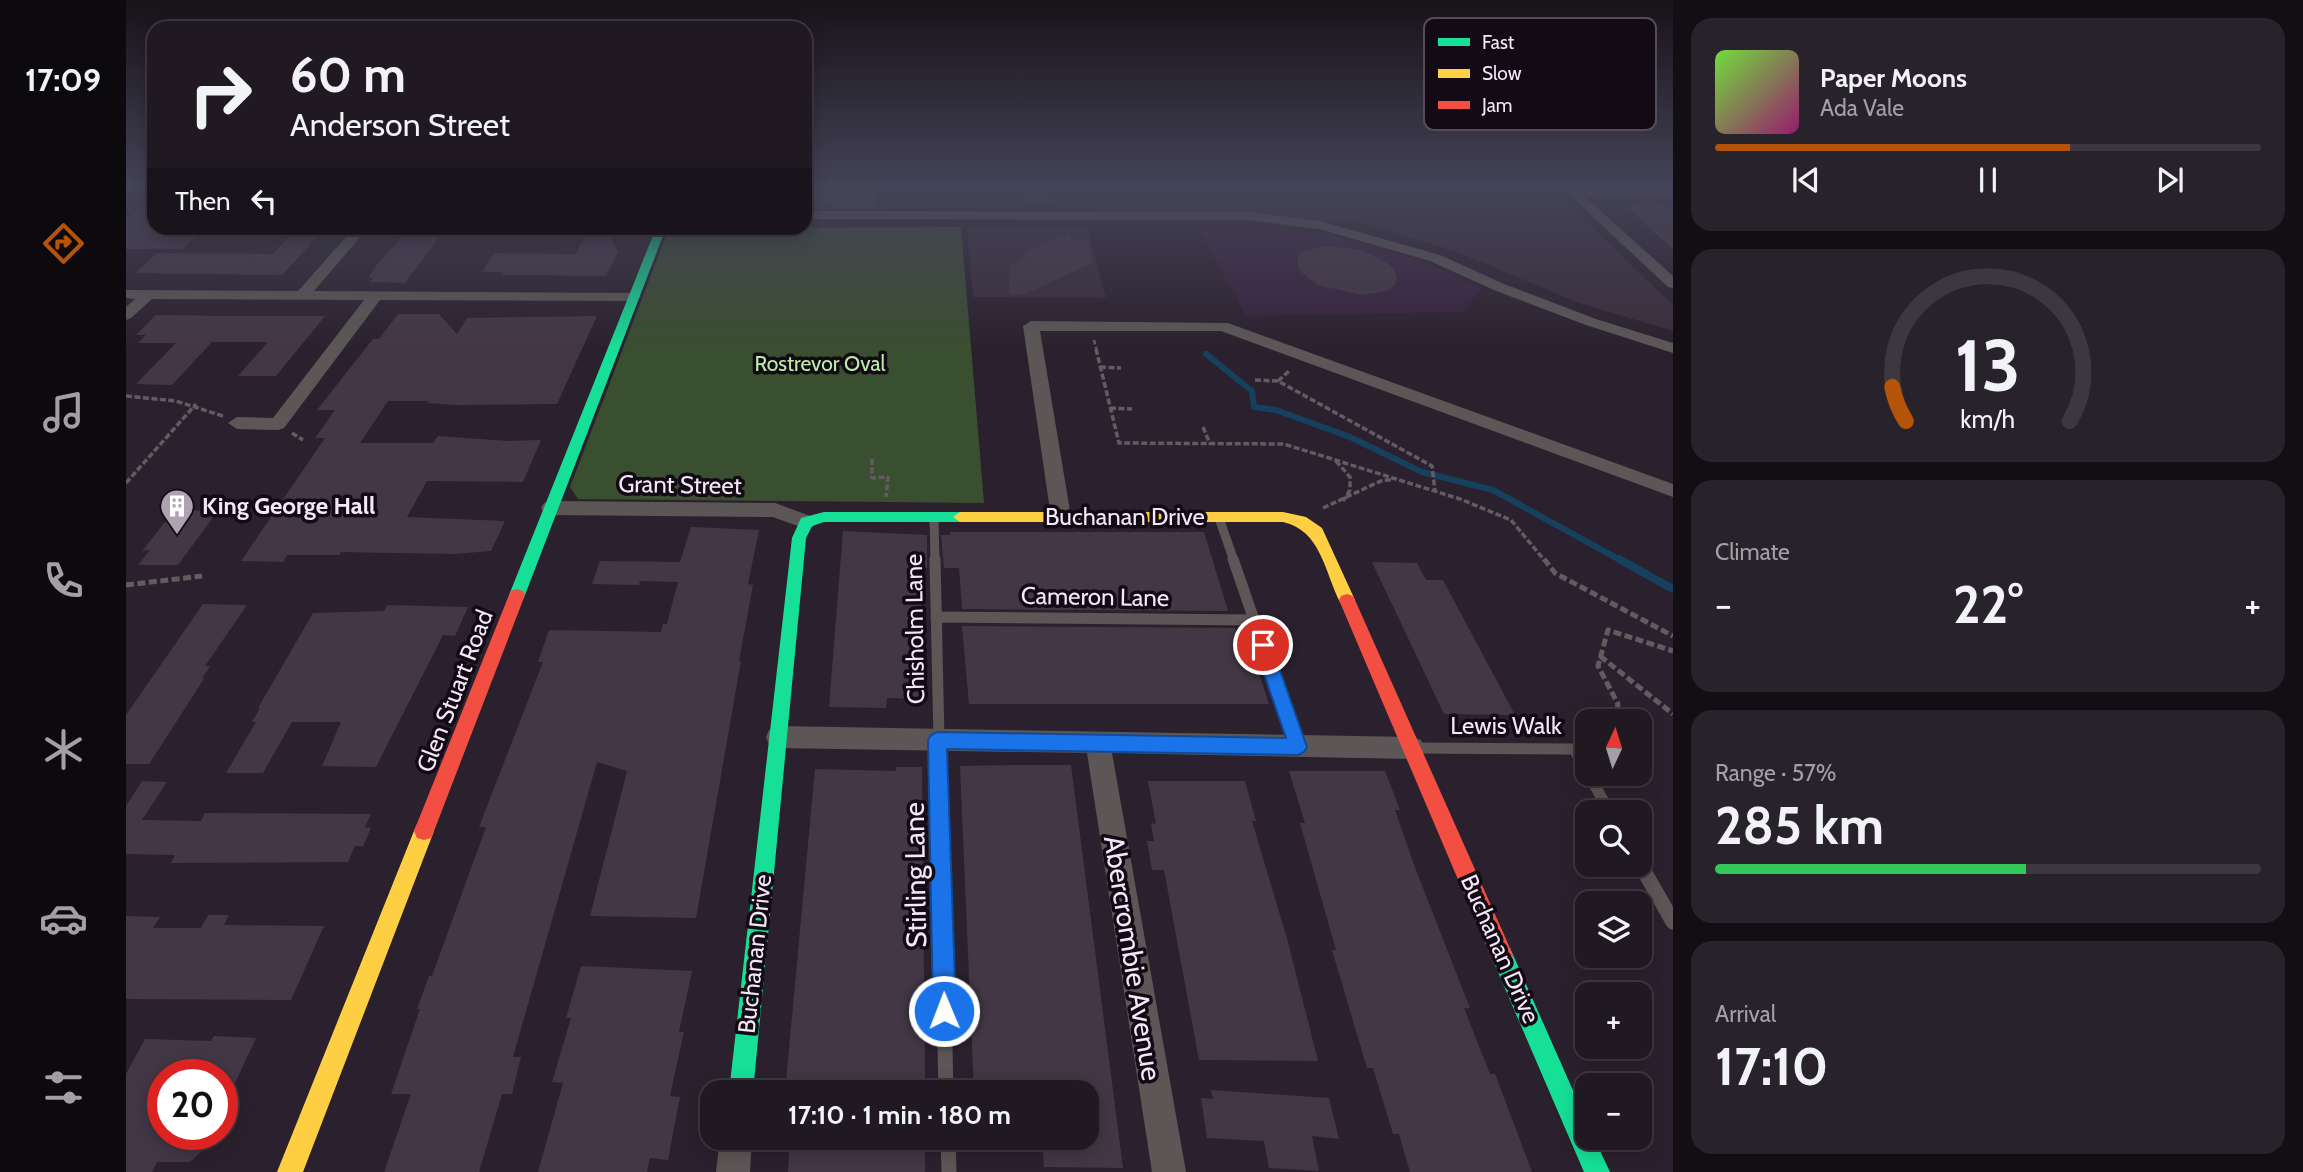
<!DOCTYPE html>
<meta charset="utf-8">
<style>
:root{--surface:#201922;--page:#28222a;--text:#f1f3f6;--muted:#a2a0a5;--line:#3d3840;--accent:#b45309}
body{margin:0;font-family:Cabin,sans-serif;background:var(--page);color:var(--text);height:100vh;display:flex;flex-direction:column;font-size:26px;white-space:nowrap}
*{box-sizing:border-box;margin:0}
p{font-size:23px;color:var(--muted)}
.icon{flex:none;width:38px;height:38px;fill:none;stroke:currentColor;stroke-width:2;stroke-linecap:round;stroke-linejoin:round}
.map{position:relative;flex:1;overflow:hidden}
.sheet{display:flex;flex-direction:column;gap:18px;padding:18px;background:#120e13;width:630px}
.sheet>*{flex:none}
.hud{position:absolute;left:21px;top:21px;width:665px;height:214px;border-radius:21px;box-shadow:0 4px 18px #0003,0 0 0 2px var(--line);background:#201922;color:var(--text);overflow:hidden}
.needle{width:46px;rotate:4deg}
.tools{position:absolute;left:1449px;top:709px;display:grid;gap:14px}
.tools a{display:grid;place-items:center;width:77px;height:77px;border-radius:14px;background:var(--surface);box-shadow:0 4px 18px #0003,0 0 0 2px var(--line);font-size:35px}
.speed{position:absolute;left:21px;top:1059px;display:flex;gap:14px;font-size:35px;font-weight:700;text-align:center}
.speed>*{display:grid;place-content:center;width:91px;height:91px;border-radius:50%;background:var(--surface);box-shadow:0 4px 18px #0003,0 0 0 2px var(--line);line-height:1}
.speed .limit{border:10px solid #d22;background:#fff;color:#111}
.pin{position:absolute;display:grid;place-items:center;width:60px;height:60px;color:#fff;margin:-30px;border:4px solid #fff;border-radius:50%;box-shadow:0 2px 7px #0007}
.me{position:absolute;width:77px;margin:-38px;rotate:359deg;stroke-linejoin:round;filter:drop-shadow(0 0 5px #0008)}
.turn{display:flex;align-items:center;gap:24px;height:147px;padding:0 28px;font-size:32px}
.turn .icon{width:91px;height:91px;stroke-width:2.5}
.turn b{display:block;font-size:49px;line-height:60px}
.then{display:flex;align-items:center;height:66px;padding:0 28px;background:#0003;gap:14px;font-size:26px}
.big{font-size:52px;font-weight:700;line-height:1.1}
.sheet .card{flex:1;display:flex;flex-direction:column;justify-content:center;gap:10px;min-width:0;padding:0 24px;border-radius:21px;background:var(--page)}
.sheet .dial{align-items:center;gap:0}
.dial svg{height:182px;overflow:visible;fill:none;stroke:var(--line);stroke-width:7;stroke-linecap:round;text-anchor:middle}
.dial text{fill:var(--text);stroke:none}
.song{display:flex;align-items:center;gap:21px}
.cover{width:84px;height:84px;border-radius:10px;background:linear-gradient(135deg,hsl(100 70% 55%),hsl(320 70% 35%))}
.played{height:7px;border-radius:4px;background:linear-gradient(90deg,var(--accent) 65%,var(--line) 65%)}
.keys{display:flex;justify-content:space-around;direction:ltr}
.heat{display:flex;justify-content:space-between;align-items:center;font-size:38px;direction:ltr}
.charge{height:10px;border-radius:5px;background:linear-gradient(90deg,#34c759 57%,var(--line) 0)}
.trip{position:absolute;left:574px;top:1080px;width:399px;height:70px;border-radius:21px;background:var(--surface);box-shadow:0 4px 18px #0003,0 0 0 2px var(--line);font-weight:700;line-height:70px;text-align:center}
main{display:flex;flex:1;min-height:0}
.tabs{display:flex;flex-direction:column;width:126px;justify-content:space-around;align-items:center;background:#0d0a0e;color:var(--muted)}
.tabs .icon{width:49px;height:49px}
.tabs .current{color:var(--accent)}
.tabs b{font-size:32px;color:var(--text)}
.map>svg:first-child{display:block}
.built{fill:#37223d}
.education{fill:#392d3b}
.green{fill:#3a4e30}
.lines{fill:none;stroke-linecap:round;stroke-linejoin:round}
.stream-far1{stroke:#15415f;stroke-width:6}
.stream{stroke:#15415f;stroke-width:8}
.building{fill:#433745}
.path-far2{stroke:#625c60;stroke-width:2.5;stroke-dasharray:4.5 2.5;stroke-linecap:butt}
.path-far1{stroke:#625c60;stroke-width:3.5;stroke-dasharray:6 2.5;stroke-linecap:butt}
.path{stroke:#625c60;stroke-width:5;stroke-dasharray:8 3.5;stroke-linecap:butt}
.lane-far2{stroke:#5c5756;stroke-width:9}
.lane-far1{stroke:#5c5756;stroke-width:11}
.lane{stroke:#5c5756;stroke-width:15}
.street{fill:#5c5756;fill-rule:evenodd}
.fast{fill:#16e098;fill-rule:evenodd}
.slow{fill:#ffcf43;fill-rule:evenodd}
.jam{fill:#f24e42;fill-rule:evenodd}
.route{fill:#1a73e8;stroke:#114b97;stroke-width:2}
.labels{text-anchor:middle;stroke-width:7;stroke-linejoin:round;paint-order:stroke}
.far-park-label{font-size:21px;fill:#bceda8;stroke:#120a14}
.street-label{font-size:24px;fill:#f4e7f7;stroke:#120a14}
.poi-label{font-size:24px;font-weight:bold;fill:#f4e7f7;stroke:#120a14;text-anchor:start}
.near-street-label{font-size:28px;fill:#f4e7f7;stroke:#120a14}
.key{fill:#120a14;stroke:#564c58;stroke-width:2}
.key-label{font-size:19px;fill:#f4e7f7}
</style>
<main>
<nav class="tabs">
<b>17:09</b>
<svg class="icon current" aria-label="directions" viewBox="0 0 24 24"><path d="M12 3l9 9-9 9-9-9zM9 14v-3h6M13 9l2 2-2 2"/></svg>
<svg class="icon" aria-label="music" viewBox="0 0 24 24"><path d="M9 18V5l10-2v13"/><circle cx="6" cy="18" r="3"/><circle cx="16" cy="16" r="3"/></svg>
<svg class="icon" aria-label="phone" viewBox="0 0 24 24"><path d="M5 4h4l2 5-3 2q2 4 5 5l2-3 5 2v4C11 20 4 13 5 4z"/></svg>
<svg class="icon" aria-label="climate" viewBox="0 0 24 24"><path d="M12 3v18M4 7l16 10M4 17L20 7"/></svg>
<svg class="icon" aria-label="car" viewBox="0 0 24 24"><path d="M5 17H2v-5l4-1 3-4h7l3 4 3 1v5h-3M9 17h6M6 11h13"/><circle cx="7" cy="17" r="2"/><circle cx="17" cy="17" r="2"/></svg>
<svg class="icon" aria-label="filters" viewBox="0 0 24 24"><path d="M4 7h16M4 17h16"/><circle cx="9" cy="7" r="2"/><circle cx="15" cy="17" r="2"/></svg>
</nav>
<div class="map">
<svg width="1547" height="1172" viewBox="0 0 1547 1172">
<rect width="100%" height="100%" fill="#2b212e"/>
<!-- built -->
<path class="built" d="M1130,228L1203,234L1291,259L1355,288L1338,312L1120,316L1073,229Z"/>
<!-- education -->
<path class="education" d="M679,185H1422L1547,305V331L1453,303L1331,252L1243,224L921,207L679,210Z
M841,229H961L980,298L847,297Z"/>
<!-- green -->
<path class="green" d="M679,185H751L750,207L679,206Z
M835,227L858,503L452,499L444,487L543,228Z"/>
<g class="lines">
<!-- stream-far1 -->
<path class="stream-far1" d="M1080,354L1126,391L1128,407L1150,410L1224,437L1296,472L1367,490L1496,561"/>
<!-- stream -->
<path class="stream" d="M1493,559L1547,589"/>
</g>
<!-- building -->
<path class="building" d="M894,185H924L928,204L897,203Z
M28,197V228H79L56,249H0V219Z
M1527,200L1547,211V249L1498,205Z
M464,228H481L492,252L480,276L376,275L378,272H356L368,253L449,254Z
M944,233L945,240H961L966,263L899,294H883L884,265L901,258L896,254Z
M166,234H194L156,275L9,273L31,253L147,254Z
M277,235H315L279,283L244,282L247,278H242L250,266Z
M1201,246L1233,249L1260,262L1268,269L1271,278L1269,285L1261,291L1236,295L1192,285L1174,271L1171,257L1177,251Z
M272,314H313L331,334L341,318L471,316L431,404L329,405L301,403L303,401H262L234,443H307L312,436L382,441L415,440L397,482L301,481L281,517L379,521L365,551L327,554L215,552L213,555H161L157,562L115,561L199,438H189L209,410H191L243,344L247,339H253Z
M30,315L101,316H199L150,376H112L142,342H86L46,385L10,384L50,343H12L20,335H10Z
M63,510L91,512L52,565H12L24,550L16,551L40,521H48L54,513H60Z
M565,527L633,530L622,584L627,585L613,661H615L570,918L464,916L501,771L471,762L387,1057H395L386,1094H376L353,1172H258L285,1094H265L294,1009H291L303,976H306L360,827H353L417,662H412L423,630L535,632L537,624H541L552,582L514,581L513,585L466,584L474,561L554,562Z
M717,531L801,535V568H796L795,573L797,699L761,698L760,708L703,707Z
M824,532H1078L1102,611L836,609L833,568H818L815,535H825Z
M1246,562L1291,563L1300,580H1317L1389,715L1318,714Z
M77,604L121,605L79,666H84L76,679H78L23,764H0V715Z
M261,605L342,607L329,636L317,635L250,767L196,766L215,722H166L137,773H100L130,722H126L134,708H132L187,613L258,611Z
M836,626L1109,628L1118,658H1128L1143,704H843Z
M887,765H945L997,1168L918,1167L916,1138H961V1092H848L834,766Z
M770,767H796L799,1079L744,1078V1092H659L689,769L770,771Z
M1163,771H1259L1274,810H1269L1288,865L1344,1008H1338L1364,1074H1369L1406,1172H1284L1273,1134H1267L1247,1068H1241L1206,950H1210L1174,823H1179Z
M16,781L41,782L16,820L75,821L79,813L245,814L239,827L245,828L237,846H229L222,862L45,863L49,855L0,854V806Z
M1022,781H1119L1130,821H1126L1162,942L1192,1061L1073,1060L1038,870H1026L1021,841H1028L1025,823L1030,824Z
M82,915H103L98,925L198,926L165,1000L0,999V916L34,917L27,928H75Z
M455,966L566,971L553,1032H558L544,1096L554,1097L542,1160L524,1158L521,1172H412L437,1083L426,1082L445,1018H440Z
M88,1036L130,1038L96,1111V1074H37V1134H87L78,1149L64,1162H31L26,1172H0V1074L19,1039L85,1041Z
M1085,1090L1203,1098L1213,1139L1186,1136L1193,1171L1143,1168L1138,1141L1081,1138L1075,1098L1087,1099Z
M664,1139L742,1141V1147L799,1148V1172H662Z"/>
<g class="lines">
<!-- path-far2 -->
<path class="path-far2" d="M968,340L971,351"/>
<!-- path-far1 -->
<path class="path-far1" d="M970,349L993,443L1158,444L1334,499L1385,520L1419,561
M974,367L995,368
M1129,380L1152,381L1306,466L1309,491
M1152,381L1163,371
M0,396L50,401L97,416
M984,408L1006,409
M1077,427L1084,444
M166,433L177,440
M746,459V478L762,477L760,497
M1210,461L1224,477V490L1217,501
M0,483L70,404
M1197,508L1257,480H1266"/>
<!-- path -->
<path class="path" d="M1418,559L1429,573L1547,636
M0,585L76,576
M1474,656L1547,714
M1489,721L1492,704L1472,666L1482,630L1547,651"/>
<!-- lane-far2 -->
<path class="lane-far2" d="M808,517L809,561
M1093,518L1108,561"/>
<!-- lane-far1 -->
<path class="lane-far1" d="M809,559L815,830
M1107,559L1172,747
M810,617L1128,620
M1288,748L1448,749L1461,772
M1462,774L1484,812"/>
<!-- lane -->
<path class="lane" d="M814,828L820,1092
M1514,864L1547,922
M822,1138L823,1172"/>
<!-- street -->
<path class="street" d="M0,185H14L0,195Z
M1433,185H1447L1450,188H1547V196H1458L1547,276V288L1542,287Z
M679,211L1123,212L1194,221L1314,255L1378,284L1470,319L1547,343V353L1460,325L1368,290L1304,261L1193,229L1123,220L679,219Z
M228,228H242L188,291L508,293L515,297L508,301L254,300L158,428L152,430L111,429L102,423L111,417L147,418L238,300L26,299L5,318L0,320V307L9,299L0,298V290L172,291Z
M905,321L1102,323L1547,484V497L1095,331H914L945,517L942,522H928L925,517L897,326Z
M425,501L649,503L687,517L690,522L687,527L680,529L647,517L425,515L418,513L415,508L418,503Z
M652,726L1286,737L1295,740L1298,748L1295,756L1286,759L986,753L1060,1172H1026L961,753L652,748L643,744L640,737L643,730Z
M594,1138H626L624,1172H590Z"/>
<!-- fast -->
<path class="fast" d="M530,228H540L399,595L397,599H385L383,595Z
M698,512H834L841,517L834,522H698L686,526L680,538L627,1092H603L666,538L675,518Z
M1376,945L1384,948L1461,1122V1138H1468L1484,1172H1458L1365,956L1368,948Z"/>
<!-- slow -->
<path class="slow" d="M834,512H1157L1180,517L1196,528L1229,600L1227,604H1215C1198,572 1196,531 1157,522H834L827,517Z
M298,822L305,824L308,831L177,1172H151L288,831L291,824Z"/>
<!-- jam -->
<path class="jam" d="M391,589L397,591L399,595L308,831L305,838L298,840L291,838L288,831L383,595L385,591Z
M1221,594L1227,596L1229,600L1384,948L1387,956L1384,964L1376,967L1368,964L1213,600L1215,596Z"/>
</g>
<!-- sky -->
<linearGradient id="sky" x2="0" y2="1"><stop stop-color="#181219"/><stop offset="0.53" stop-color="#444357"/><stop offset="1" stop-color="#444357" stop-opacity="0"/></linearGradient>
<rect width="1547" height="349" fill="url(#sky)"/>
<!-- route -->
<path class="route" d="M1137,638L1143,640L1145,645L1181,747L1178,752L1172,755L821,749L830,1011L826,1019L818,1022L810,1019L807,1011L802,740L805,735L811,732L1160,738L1128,645L1131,640Z"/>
<!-- icons -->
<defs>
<g id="building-pin" transform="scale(1.75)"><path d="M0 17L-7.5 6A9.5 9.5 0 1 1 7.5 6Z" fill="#aea2b1" stroke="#120a14"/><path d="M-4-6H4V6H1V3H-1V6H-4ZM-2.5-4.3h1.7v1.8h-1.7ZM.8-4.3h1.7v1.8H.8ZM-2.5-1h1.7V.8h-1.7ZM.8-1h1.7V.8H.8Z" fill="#fff"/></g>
</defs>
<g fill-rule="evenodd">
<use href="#building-pin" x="51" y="506"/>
</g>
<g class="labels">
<!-- far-park labels -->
<g class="far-park-label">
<text x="694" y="371">Rostrevor Oval</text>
</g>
<!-- street labels -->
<g class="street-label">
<text transform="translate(554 485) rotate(1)" y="8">Grant Street</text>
<text x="999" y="525">Buchanan Drive</text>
<text transform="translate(969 597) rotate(1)" y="8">Cameron Lane</text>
<text transform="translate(789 629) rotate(-91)" y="8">Chisholm Lane</text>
<text transform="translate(329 691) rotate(-69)" y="8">Glen Stuart Road</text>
<text x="1380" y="734">Lewis Walk</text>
<text transform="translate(1374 949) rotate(66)" y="8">Buchanan Drive</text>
<text transform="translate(629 954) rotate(-84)" y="8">Buchanan Drive</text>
</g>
<!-- poi labels -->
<g class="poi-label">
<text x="76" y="514">King George Hall</text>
</g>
<!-- near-street labels -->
<g class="near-street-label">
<text transform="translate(789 875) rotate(-91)" y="10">Stirling Lane</text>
<text transform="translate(1007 958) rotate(81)" y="10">Abercrombie Avenue</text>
</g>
</g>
<!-- legend -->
<rect x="1298" y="18" width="232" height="112" rx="10" class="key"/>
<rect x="1312" y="38" width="32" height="8" fill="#16e098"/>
<rect x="1312" y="69" width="32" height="9" fill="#ffcf43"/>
<rect x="1312" y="101" width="32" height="8" fill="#f24e42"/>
<g class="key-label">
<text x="1356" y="49">Fast</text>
<text x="1356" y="80">Slow</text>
<text x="1356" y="112">Jam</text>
</g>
</svg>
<div class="tools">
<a><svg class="needle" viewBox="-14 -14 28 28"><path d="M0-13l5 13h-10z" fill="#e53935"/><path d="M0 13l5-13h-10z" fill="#a2a0a5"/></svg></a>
<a><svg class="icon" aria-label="search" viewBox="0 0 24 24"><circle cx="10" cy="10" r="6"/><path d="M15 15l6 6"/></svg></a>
<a><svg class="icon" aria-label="layers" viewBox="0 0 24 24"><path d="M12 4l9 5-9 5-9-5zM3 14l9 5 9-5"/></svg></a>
<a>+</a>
<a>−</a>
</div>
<div class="speed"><div class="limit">20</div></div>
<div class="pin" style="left:1137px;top:645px;background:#d93025"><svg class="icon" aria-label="arrive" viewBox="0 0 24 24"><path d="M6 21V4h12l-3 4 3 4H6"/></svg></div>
<svg class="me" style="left:818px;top:1011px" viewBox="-20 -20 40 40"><circle r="17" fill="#1a73e8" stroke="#fff" stroke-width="3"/><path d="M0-11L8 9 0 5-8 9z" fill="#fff"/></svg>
<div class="trip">17:10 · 1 min · 180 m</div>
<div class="hud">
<div class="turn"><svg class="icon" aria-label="right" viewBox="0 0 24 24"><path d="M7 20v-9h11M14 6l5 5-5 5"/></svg><div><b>60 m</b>Anderson Street</div></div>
<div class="then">Then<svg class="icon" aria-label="left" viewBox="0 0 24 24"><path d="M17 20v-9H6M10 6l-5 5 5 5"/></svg></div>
</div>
</div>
<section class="sheet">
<div class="card">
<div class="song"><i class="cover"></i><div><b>Paper Moons</b><p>Ada Vale</p></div></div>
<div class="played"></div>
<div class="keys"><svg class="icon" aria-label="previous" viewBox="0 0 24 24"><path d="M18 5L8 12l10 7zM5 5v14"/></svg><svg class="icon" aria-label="pause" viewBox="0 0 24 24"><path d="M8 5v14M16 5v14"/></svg><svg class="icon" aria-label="next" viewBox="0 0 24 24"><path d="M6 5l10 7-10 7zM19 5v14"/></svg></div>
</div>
<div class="card dial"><svg viewBox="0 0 100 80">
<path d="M14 69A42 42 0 1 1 86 69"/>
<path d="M14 69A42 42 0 0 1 8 54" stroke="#b45309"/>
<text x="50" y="56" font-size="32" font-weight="700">13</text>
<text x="50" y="72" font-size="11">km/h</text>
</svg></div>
<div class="card"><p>Climate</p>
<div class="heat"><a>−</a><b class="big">22°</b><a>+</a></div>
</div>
<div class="card"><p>Range · 57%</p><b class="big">285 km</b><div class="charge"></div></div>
<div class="card"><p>Arrival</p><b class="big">17:10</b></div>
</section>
</main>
